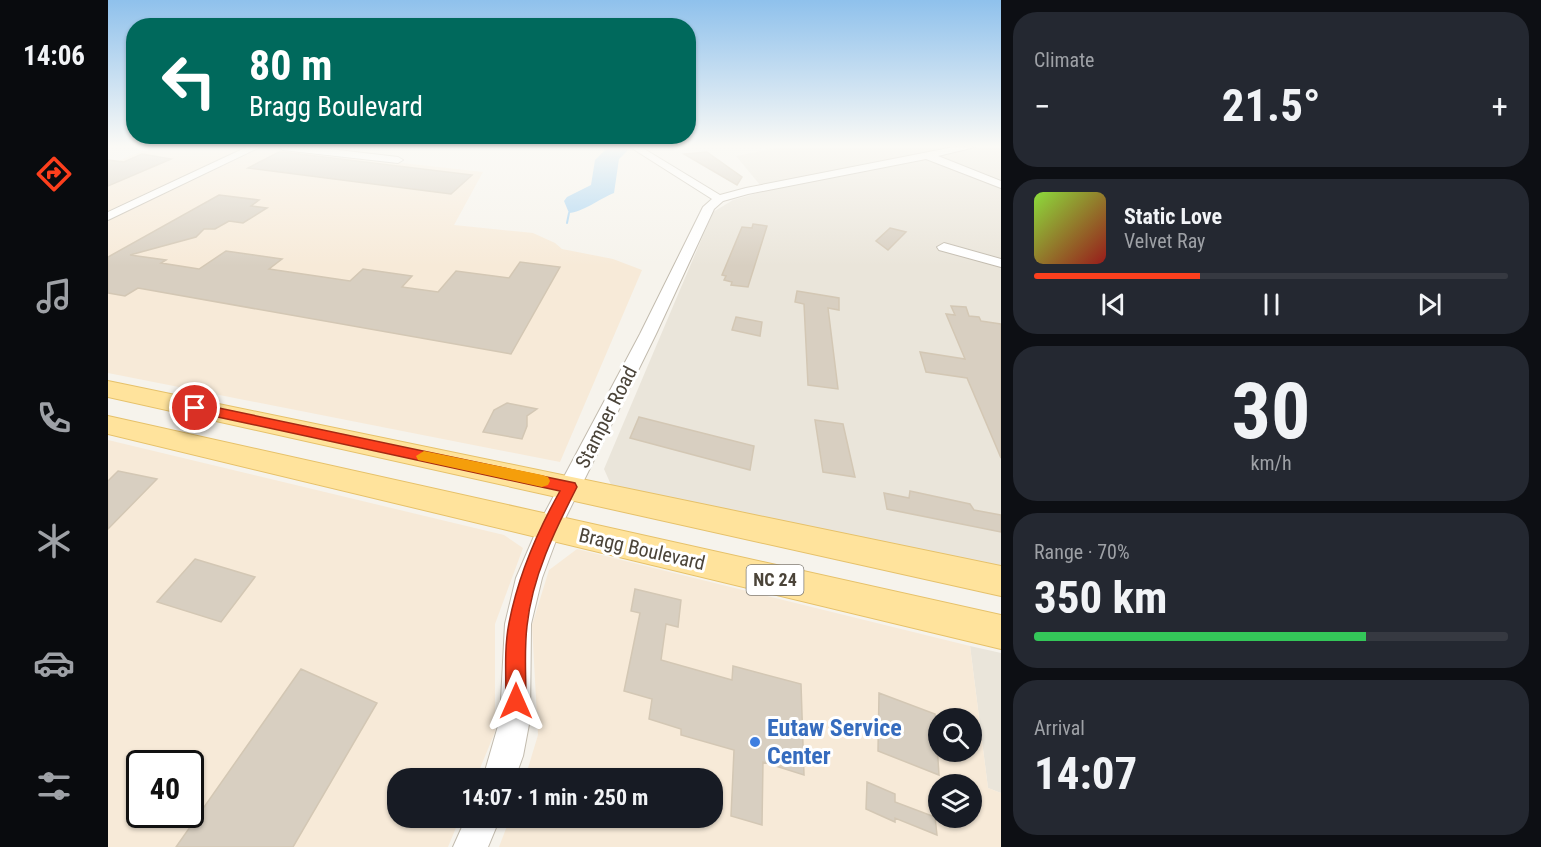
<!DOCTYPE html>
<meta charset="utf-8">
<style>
:root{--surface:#171b24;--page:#242831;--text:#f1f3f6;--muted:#9ea1a6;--line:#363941;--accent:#fc3f1d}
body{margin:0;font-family:"Roboto Condensed",sans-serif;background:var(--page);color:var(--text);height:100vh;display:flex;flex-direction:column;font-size:22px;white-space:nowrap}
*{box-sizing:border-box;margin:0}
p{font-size:20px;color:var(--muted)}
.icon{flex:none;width:33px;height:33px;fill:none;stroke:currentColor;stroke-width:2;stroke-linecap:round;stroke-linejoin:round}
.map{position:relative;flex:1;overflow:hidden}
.details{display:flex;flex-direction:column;gap:12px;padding:12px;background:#0d0f14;width:540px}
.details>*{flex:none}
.guide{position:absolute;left:18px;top:18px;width:570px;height:126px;border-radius:24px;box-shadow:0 2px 4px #0004;background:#00695c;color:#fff;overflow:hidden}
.controls{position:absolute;left:820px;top:708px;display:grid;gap:12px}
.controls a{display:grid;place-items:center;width:54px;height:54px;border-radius:50%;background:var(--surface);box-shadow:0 2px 4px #0004;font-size:30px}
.speed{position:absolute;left:18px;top:750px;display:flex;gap:12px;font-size:30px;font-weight:700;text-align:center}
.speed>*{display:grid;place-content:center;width:78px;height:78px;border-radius:50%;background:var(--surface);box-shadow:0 2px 4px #0004;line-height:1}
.speed .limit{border:3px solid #111;border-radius:9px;background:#fff;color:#111}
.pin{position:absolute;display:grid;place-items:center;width:51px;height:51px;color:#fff;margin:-26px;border:3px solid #fff;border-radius:50%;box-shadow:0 2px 6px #0007}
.me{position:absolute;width:66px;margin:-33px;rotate:0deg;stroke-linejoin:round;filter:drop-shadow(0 0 4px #0008)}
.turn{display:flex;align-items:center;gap:21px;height:126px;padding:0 24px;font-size:27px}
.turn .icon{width:78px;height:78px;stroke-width:2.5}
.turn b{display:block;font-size:42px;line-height:51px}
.big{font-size:45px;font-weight:700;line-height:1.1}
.details .card{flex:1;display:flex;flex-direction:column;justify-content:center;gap:9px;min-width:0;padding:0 21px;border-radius:24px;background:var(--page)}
.details .dial{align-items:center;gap:0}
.dial b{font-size:78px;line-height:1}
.song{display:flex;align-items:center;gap:18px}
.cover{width:72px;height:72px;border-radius:9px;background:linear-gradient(135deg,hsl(90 70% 55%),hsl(0 70% 35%))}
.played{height:6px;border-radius:3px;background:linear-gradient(90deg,var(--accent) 35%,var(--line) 35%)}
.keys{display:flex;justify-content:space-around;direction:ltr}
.heat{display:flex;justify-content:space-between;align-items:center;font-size:33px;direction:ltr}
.charge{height:9px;border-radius:4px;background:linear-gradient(90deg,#34c759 70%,var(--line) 0)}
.trip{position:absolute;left:279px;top:768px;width:336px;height:60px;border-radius:24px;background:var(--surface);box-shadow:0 2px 4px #0004;font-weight:700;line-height:60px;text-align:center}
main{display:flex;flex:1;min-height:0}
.tab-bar{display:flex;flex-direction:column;width:108px;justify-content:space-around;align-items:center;background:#090b0e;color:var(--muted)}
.tab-bar .icon{width:42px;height:42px}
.tab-bar .selected{color:var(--accent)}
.tab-bar b{font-size:27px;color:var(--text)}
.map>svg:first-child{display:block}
.residential{fill:#eae5da}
.commercial{fill:#f7ead8;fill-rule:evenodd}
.water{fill:#a9d4f2}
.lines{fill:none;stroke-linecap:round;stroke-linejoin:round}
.stream{stroke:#a9d4f2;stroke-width:2}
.building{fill:#d8cfc1;stroke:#d3c7b4;stroke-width:1.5}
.minor-casing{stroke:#c2bbae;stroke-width:2}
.major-casing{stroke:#e6c16a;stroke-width:2}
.minor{fill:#fff;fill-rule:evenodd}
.major{fill:#ffe39c;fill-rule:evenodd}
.route{fill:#fc3f1d;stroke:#a42913;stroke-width:1.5}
.slow{fill:#f59e0b}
.shop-dot{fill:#3f7fe0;stroke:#fff;stroke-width:2}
.labels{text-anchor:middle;stroke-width:6;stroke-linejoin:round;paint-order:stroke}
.shield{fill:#fff;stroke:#817c74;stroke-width:1.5}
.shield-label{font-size:18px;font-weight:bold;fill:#4b4439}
.street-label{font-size:20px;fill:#4b4439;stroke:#fff}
.near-shop-label{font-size:24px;font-weight:bold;fill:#366cbe;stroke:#fff;text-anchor:start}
</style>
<main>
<nav class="tab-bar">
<b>14:06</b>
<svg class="icon selected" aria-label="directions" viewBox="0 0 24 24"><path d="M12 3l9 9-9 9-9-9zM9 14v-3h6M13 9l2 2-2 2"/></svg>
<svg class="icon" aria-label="music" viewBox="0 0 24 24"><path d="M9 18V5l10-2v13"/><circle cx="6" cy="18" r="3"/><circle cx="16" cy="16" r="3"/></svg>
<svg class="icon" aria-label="phone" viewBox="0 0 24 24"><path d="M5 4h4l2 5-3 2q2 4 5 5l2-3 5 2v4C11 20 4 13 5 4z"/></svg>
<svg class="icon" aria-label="climate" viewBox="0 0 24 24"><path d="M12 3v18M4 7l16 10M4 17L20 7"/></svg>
<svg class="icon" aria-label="car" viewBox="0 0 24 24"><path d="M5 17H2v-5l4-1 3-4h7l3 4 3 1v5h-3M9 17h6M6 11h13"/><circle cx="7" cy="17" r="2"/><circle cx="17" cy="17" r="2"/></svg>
<svg class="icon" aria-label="filters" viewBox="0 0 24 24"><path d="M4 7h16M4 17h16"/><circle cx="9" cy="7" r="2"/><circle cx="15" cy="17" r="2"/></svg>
</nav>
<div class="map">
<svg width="893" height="847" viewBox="0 0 893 847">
<rect width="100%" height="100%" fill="#f6f3ec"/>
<!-- residential -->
<path class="residential" d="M673,147H893V568L504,487L496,469L605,212L625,200L657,191L628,156Z
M862,646L893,653V793L880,788Z"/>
<!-- commercial -->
<path class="commercial" d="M45,147H233L223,155L375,172L346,225L425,233L447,243L454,249L505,259L534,270L452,462L0,373V165Z
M0,440L396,535L415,548L387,624V732L368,778H290V818H352L340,847H0ZM32,764H82V814H32Z
M469,549L862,646L880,788L893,793V847H391L402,818H604V778H417L430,735L424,625L441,570ZM831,718H864V752H831ZM831,784H864V818H831Z"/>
<!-- water -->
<path class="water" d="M492,147H516L520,150L511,159L506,193C493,198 473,213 461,213L456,201L459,197L483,185L487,160L497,150Z"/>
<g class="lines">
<!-- stream -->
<path class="stream" d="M459,223L461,213"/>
</g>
<!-- building -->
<path class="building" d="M171,152H175L364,175L343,194L140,168Z
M599,152L634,177L629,185L576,154Z
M34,154L63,159L0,186V160L16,162Z
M111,195L151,200L143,206L159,208L135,223L121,221L107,229H96L88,237L22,255L58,260L53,263L91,269L118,251L174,259L161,269L242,281L255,269L304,276L294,287L330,292L348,271L401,278L412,262L452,267L403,354L30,288L17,296L0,293V257Z
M645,224L659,226L640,287L623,285L624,282L616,280L618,276L614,275L634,227L644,228Z
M782,228L798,232L780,250L768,241Z
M689,291L731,298V310L720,308L730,389L700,385L696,304L687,302Z
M843,306L858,307L861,316L871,317L873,321L893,324V458L859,378L818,372L812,352L857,359L838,314L847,315Z
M628,317L654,322L652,336L624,330Z
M399,403L429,409L419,416V426L414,439L375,432L386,410Z
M531,417L646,446L642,470L522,438Z
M707,420L735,424L747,477L715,472Z
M10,471L49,479L0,529V481Z
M802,491L862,504L866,510L893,515V532L779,509L776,493L801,498Z
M87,559L147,577L113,622L49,602Z
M527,589L573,600L570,627L558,624L553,660L624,680L625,666L693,684L696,775L655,762L654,825L623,816L626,750L573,735V729L541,719L544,699L516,691L532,613L523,611Z
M193,669L269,703L185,847H68Z
M771,693L827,714L831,775L770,751Z
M759,782L787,794V802L827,817L829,835L787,818V822L758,809Z"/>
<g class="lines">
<!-- minor casing -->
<g class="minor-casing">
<path id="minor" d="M139,147H152L0,220V212Z
M171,147H204L290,157L295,160L290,163L175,150Z
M522,147H533L612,195L638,188L846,147H867L830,156L893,181V188L818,159L640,194L615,201L606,209L548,334L453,527L434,578L423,624L422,719L415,756L407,778H375L392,719L397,624L408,578L433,520L532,334L595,207L604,199Z
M836,243L893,259V267L831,250L829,247Z
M358,818H392L380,847H345Z"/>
</g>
<!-- major casing -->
<g class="major-casing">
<path id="major" d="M0,381L893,566V596L0,397Z
M0,416L893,615V649L0,434Z"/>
</g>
<!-- minor -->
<use href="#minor" class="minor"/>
<!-- major -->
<use href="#major" class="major"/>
</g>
<!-- sky -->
<linearGradient id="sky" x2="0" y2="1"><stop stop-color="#8fc1ec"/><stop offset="0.55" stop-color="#fbfaf6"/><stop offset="1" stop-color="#fbfaf6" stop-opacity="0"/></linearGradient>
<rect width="893" height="266" fill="url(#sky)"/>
<!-- route -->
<path class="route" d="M87,403L467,483L469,487C447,530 424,577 419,626C416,651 418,676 418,701L415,708L408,711L401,708L398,701C398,675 396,648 401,623C410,576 429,532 452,491L82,411L80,408Z"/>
<!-- slow -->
<path class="slow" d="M316,451L434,475L440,477L442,481L440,485L434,487L310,460L308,456Z"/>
<!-- markers -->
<circle class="shop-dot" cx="647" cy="742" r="6"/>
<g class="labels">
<!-- shield labels -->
<rect class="shield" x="638.5" y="565" width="57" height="30" rx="4.5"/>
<g class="shield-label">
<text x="667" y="586">NC 24</text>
</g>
<!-- street labels -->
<g class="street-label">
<text transform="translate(498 417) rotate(-63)" y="7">Stamper Road</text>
<text transform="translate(534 549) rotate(13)" y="7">Bragg Boulevard</text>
</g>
<!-- near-shop labels -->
<g class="near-shop-label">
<text x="659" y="736">Eutaw Service<tspan x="659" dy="28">Center</tspan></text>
</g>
</g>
</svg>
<div class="controls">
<a><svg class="icon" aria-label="search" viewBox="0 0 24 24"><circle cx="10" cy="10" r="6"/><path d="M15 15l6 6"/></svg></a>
<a><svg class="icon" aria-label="layers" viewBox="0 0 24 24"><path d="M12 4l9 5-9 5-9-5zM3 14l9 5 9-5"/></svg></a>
</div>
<div class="speed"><div class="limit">40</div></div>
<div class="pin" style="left:87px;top:408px;background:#d93025"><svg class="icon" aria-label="arrive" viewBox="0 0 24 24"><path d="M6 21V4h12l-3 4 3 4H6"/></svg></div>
<svg class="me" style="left:408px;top:701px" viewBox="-20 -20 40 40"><path d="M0-17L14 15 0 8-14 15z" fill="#fc3f1d" stroke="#fff" stroke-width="4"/></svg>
<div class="trip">14:07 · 1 min · 250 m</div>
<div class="guide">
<div class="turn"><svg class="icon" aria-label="left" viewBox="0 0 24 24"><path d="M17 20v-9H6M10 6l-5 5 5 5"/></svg><div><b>80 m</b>Bragg Boulevard</div></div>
</div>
</div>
<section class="details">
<div class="card"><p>Climate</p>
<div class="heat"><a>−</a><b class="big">21.5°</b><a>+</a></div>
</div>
<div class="card">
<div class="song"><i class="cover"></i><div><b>Static Love</b><p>Velvet Ray</p></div></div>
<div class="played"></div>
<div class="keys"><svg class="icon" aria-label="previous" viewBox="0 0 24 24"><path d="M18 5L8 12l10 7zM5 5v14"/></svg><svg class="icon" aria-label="pause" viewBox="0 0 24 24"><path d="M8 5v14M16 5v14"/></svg><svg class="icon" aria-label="next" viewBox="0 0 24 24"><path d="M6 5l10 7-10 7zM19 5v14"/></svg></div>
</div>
<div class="card dial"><b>30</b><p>km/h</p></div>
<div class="card"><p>Range · 70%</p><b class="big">350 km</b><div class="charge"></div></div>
<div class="card"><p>Arrival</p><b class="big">14:07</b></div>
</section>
</main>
